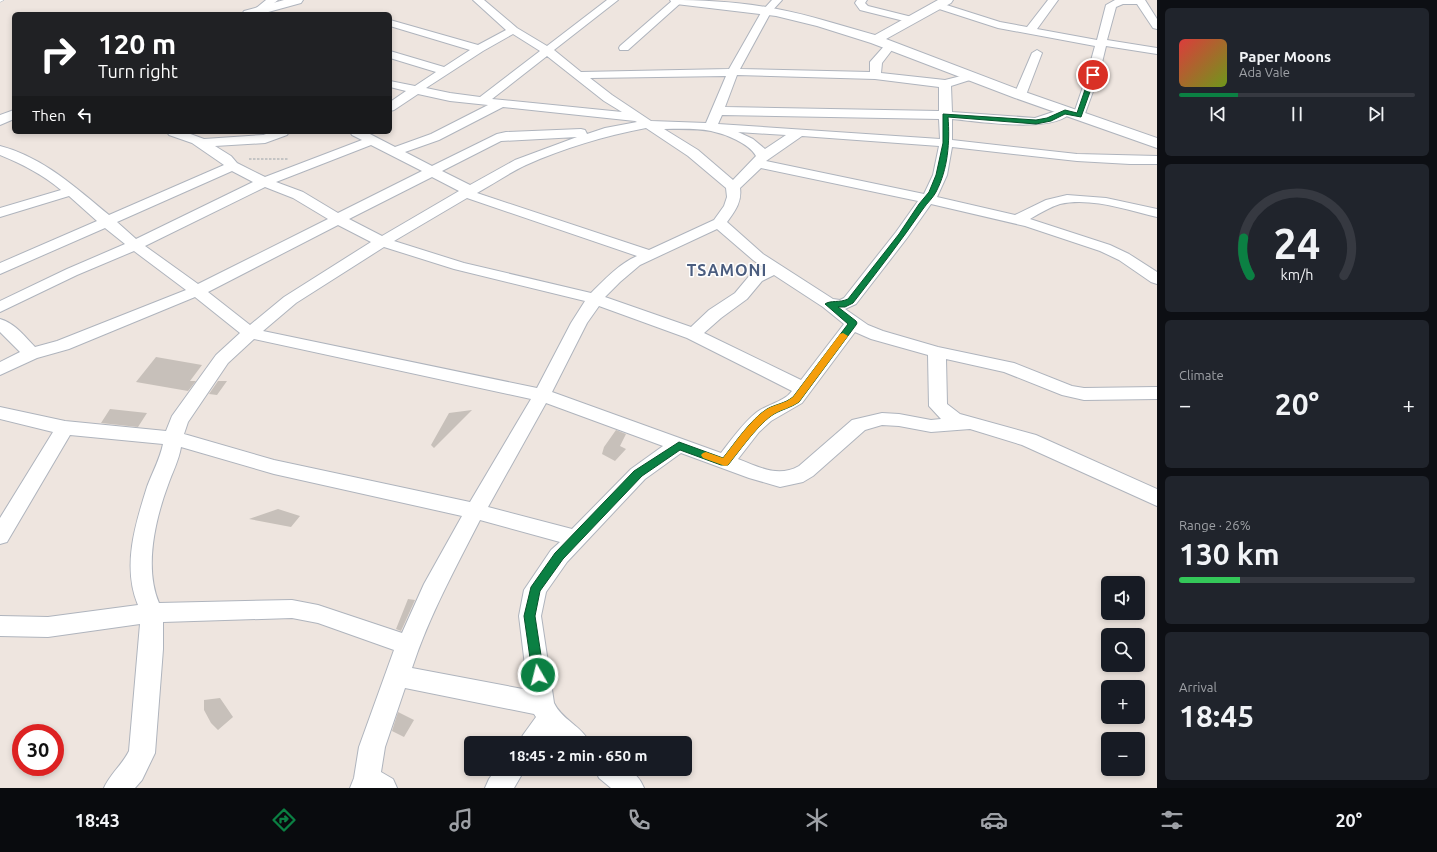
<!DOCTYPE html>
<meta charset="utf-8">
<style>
:root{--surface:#171b24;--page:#20242c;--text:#f1f3f6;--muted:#9ea1a6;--line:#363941;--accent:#0b8043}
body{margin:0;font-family:Ubuntu,sans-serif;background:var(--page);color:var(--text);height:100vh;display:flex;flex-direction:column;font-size:15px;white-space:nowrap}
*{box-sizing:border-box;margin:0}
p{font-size:13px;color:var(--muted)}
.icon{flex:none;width:22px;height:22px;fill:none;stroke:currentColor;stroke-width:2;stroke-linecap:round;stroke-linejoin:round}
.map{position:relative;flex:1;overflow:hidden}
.drawer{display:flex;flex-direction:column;gap:8px;padding:8px;background:#0d0f14;width:280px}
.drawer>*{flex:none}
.hud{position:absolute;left:12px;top:12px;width:380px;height:122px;border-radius:6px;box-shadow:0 2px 6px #0003;background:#202124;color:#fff;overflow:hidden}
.controls{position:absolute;left:1101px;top:576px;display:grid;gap:8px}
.controls a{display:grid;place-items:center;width:44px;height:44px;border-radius:6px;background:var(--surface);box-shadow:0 2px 6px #0003;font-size:20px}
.speed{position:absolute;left:12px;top:724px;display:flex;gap:8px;font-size:20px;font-weight:700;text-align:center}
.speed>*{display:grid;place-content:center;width:52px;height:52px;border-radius:50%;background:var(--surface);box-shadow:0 2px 6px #0003;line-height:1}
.speed .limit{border:6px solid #d22;background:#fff;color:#111}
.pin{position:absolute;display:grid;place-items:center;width:34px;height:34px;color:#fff;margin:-17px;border:2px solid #fff;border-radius:50%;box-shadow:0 1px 4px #0007}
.me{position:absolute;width:44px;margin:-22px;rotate:352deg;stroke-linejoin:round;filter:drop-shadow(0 0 3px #0008)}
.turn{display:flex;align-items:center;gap:14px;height:84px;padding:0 20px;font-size:18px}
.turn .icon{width:52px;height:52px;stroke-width:2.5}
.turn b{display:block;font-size:28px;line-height:34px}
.then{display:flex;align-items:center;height:38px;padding:0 20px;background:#0003;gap:8px;font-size:15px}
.big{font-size:30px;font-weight:600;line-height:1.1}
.drawer .card{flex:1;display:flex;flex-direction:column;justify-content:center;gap:6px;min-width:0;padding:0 14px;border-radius:6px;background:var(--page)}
.drawer .dial{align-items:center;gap:0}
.dial svg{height:104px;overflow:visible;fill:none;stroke:var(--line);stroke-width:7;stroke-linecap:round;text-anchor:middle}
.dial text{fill:var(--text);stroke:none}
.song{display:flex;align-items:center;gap:12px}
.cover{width:48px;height:48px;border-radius:6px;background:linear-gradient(135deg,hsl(0 70% 55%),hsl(80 70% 35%))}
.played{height:4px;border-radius:2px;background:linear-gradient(90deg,var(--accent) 25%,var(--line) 25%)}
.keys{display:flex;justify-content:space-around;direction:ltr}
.heat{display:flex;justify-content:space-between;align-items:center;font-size:22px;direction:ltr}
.charge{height:6px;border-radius:3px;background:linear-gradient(90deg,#34c759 26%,var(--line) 0)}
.trip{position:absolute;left:464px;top:736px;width:228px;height:40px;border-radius:6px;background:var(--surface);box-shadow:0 2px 6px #0003;font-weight:600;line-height:40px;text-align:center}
.tab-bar{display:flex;height:64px;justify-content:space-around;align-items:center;background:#090b0e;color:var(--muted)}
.tab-bar .icon{width:28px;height:28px}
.tab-bar .active{color:var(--accent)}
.tab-bar b{font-size:18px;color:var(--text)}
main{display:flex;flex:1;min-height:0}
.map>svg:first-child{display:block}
.building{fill:#c7c0ba}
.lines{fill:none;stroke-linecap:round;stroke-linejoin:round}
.lane-casing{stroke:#afb4bd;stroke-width:1}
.street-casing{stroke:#afb4bd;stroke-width:2}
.secondary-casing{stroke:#afb4bd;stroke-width:2}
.path{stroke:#c4c4c4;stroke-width:2;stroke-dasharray:2.5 1.5;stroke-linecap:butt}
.lane{fill:#fff;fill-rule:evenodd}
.street{fill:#fff;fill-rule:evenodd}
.secondary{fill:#fff;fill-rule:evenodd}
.route{fill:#0b8043;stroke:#07532c}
.slow{fill:#f59e0b}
.labels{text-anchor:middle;stroke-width:3;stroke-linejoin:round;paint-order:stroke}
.district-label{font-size:16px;font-weight:bold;letter-spacing:1px;fill:#4b5d7f;stroke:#fff}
</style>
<main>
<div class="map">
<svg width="1157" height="788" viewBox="0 0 1157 788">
<rect width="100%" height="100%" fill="#eee5df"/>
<!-- building -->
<path class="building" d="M156,357L202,365L190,381H196L188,391L136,382Z
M218,381H227L217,395L209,394Z
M110,409L147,413L138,427L101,423Z
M472,410L434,448L431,445L449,413Z
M616,430L626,434L620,446L626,449L615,461L602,454L604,447Z
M278,509L300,516L291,527L249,519Z
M408,599L415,600L401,631L396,629Z
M220,698L233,717L218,730L211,723L204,710V700Z
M398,712L414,720L404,737L392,731Z"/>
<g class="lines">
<!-- lane casing -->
<g class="lane-casing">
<path id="lane" d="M0,0H4L0,2Z"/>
</g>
<!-- street casing -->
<g class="street-casing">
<path id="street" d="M266,0H278L264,11H256L255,9Z
M473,0H484L517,28L547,46L607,0H618L554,50L581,72L729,69L762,11L772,0H782L771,12L740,69L870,72V62L886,44L890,43L895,46L882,63L881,73L945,80L969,74L973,75L975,77L973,79L951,86L952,112L1035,118L1065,108L1069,109L1071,112C1056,134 976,121 952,119V140L1077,154L1157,156V164H1130L1077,161L952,147L947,175L937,197L1015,215L1046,200L1067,195L1106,198L1157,209V217C1127,210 1091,197 1060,204C1050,207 1040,213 1030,219L1110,245L1129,254L1157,272V284L1151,282L1119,260L1100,251L1025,226L931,204L907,238L856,304L845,309L868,325L883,331L938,347L1014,363L1072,386L1084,388L1157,387V399L1084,400L1062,395L1004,372L946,359L947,404L960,414L1036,435L1157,489V506L1022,445L970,429L931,432L899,426L882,425L865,430L813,476L803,482L780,487L749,478L681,453L645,479L567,562L546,592L541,616L554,703C562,720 582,726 590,743H559L551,737L547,743H519L523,735L536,717L534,714L405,688L385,747L381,772L393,779L397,788H350L354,778L359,747L394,650L318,623L292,618L163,622V649L155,753L142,780L135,788H104C110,774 122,765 129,751L140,624L48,637L0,636V616L48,617L138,605C122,567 135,525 147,487C152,473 160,459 163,444L70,435L7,542L0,544V518L53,432L0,419V407L65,421L166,431L172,416L216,355L240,333L195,297L69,349L37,358L0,375V362L20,352L0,332V319C15,323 25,337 35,347L57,341L186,290L134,251L77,275L0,312V301L67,269L125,244L105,228L0,274V263L97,221L69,196L0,217V208L61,190C42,174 22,164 0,155V146C43,157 76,188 109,215L224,165L192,143L169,135L167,132H185L204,139L263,135L272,132H289L287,135L265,143L215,146L231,156L237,163L265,177L362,140L352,135L350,132H366L395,147L431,134L488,105L450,101L418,94L394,110L390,111V102L406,91L390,87V81L415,86L436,72L390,58V51L444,67L470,50L390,26V20L478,45L506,30ZM513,34L540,51L480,97L450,93L426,88L483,51ZM547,56L604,101L622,112L492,99ZM737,75L875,79L939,87V111L725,107ZM726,76L706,123L651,121L612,95L590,78ZM503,107L635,121L637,122L605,128L587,134L585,130L581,129L506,132L497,134L432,166L405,152L439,140ZM722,115L939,119L940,139L718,124ZM646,128L688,156L726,188L727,197L724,206L714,220L649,250L477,193C493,184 509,173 526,165C564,148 604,136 646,128ZM664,129C679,129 696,128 711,131C725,134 749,143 756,156L733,180L698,150ZM738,132L786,135L765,149L753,139ZM802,136L939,146L933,175L924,194L766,161ZM577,137L515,160L470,185L442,171L501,141ZM371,145L422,171L338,213L303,192L276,182ZM761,168L918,201L896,232L844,298L840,300L833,299L763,254L727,222C735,211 742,202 740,188ZM232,171L253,182L136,239L117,222ZM432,177L459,191L382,236L349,219ZM265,187L293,198L328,219L198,284L145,246ZM467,198L637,256C619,264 605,279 591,293L464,263L394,241ZM338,225L371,242L284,297L250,325L208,292ZM717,229L753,260L764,268L750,275L735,293L709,310L691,327L605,297L620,282L640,265ZM384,247L454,269L585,301L571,323L537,388L263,331L296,303ZM774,275L823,307L844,324L801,380L704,333L721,318L747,299L762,281ZM599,306L687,338L792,391C784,402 768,404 757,412C743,423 732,439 721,453L552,392L587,323ZM855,332L871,339L928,355L929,406L941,419L931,420L899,414L882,413L852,420L799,466C778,478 759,467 738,459L759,432L771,421L802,403ZM254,339L531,399L470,502L274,460L184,434L188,422L228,363ZM546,403L663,446L631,469L572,529L488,507ZM181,447L274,474L462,516L424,584L402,633L318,605L292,600L159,603C144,568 155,520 168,485C172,473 179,460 181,447ZM480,520L560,542L551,550L524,590L519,616L528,690L412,668C429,616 455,569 480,520Z
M673,0H684L628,50H620L619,48L620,46Z
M857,0H867L865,3L868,6L916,18L917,20L912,23L860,10L855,3Z
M1048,0H1058L1037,29L1097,40L1106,5L1115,0H1145L1157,19V29L1153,28L1137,4H1123L1116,7L1107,40L1157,48V54L1106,46L1099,75L1083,119H1075L1073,116L1087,75L1095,46L998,28L933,7L932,5L937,2L1000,22L1027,27Z
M1037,50L1042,53L1026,95L1024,98H1016L1014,95L1032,53Z
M496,769H525L514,788H485L489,779Z
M595,769C618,769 634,764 644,788H611L599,778Z"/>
</g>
<!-- secondary casing -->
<g class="secondary-casing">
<path id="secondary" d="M284,0H303L301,3L261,14H242L244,11Z
M670,0C705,0 742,2 777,9C810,15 842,26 875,35L938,0H953L951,3L886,39L1025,92L1157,138V148L1015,98L871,43L817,26L776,16L676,4L672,3Z
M14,110V119L0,125V115Z"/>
</g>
<!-- path -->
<path class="path" d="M249,159H288"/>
<!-- lane -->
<use href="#lane" class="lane"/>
<!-- street -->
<use href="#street" class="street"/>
<!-- secondary -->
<use href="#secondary" class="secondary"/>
</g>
<!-- route -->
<path class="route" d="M1093,73L1096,75L1081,117L1065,114L1051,121L1036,124L948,117C950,142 948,169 936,192C933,198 927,203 923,209C901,241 877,272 853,303L845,307H838L856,321L857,323L856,325L799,402C790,408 783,409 774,414C759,423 740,450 728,465H721L680,450L642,476L563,559L540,591L535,616L544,675L542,679L538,680L533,679L524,616L531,587L555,553L634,471L679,442L723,458C735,443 751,419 767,409C776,404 784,404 793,397L848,324L825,304C830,300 840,303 848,299L899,234L919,204L929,192L936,175L943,143V114L1036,120L1047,118L1065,110L1077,113L1090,75Z"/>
<!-- slow -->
<path class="slow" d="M843,333L848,336L799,402C790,408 783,409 774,414C759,423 740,450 728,465L725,466L703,458L701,455L703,453L706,452L723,458C735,443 751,419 767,409C776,404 784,404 793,397L840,334Z"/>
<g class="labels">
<!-- district labels -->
<g class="district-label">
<text x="727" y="276">TSAMONI</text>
</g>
</g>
</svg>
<div class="controls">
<a><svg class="icon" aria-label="sound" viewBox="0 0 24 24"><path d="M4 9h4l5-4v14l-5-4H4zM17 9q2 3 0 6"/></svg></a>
<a><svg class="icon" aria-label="search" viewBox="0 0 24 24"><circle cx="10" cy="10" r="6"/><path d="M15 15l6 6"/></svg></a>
<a>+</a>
<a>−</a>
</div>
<div class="speed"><div class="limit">30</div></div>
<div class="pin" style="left:1093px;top:75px;background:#d93025"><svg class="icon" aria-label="arrive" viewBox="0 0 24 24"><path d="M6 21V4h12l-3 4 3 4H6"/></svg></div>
<svg class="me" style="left:538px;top:675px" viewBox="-20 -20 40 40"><circle r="17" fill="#0b8043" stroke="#fff" stroke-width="3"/><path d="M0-11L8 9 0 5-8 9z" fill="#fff"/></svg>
<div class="trip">18:45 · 2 min · 650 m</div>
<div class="hud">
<div class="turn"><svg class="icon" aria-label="right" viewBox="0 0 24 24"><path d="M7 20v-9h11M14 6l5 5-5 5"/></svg><div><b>120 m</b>Turn right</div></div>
<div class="then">Then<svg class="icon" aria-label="left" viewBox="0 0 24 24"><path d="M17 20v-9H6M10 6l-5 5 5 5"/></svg></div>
</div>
</div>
<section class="drawer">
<div class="card">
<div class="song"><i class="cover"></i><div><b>Paper Moons</b><p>Ada Vale</p></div></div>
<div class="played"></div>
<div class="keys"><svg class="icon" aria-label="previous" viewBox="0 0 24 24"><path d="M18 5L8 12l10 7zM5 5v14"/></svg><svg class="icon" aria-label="pause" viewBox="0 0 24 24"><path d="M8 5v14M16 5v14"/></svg><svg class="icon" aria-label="next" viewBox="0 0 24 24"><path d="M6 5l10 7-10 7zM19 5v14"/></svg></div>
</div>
<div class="card dial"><svg viewBox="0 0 100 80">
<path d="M14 69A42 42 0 1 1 86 69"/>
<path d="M14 69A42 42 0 0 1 9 40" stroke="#0b8043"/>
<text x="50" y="56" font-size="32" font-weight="700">24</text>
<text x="50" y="72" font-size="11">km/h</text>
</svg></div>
<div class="card"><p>Climate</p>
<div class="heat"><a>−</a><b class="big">20°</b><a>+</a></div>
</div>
<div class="card"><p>Range · 26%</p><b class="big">130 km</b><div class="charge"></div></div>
<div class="card"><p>Arrival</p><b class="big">18:45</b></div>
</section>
</main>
<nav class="tab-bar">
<b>18:43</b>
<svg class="icon active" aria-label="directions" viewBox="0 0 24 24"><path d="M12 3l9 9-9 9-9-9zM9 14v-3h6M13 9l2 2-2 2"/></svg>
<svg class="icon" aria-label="music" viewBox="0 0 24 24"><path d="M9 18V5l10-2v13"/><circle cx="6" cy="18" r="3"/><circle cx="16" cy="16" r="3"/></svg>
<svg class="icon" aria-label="phone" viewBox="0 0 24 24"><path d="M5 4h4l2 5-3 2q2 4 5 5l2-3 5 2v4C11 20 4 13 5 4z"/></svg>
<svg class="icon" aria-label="climate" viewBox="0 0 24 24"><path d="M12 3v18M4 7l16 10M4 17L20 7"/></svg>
<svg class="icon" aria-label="car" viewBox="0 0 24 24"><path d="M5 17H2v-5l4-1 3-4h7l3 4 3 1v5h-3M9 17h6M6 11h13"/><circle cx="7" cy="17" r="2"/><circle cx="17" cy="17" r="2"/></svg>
<svg class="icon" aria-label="filters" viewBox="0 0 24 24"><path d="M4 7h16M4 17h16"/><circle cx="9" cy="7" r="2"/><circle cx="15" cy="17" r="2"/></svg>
<b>20°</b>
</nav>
